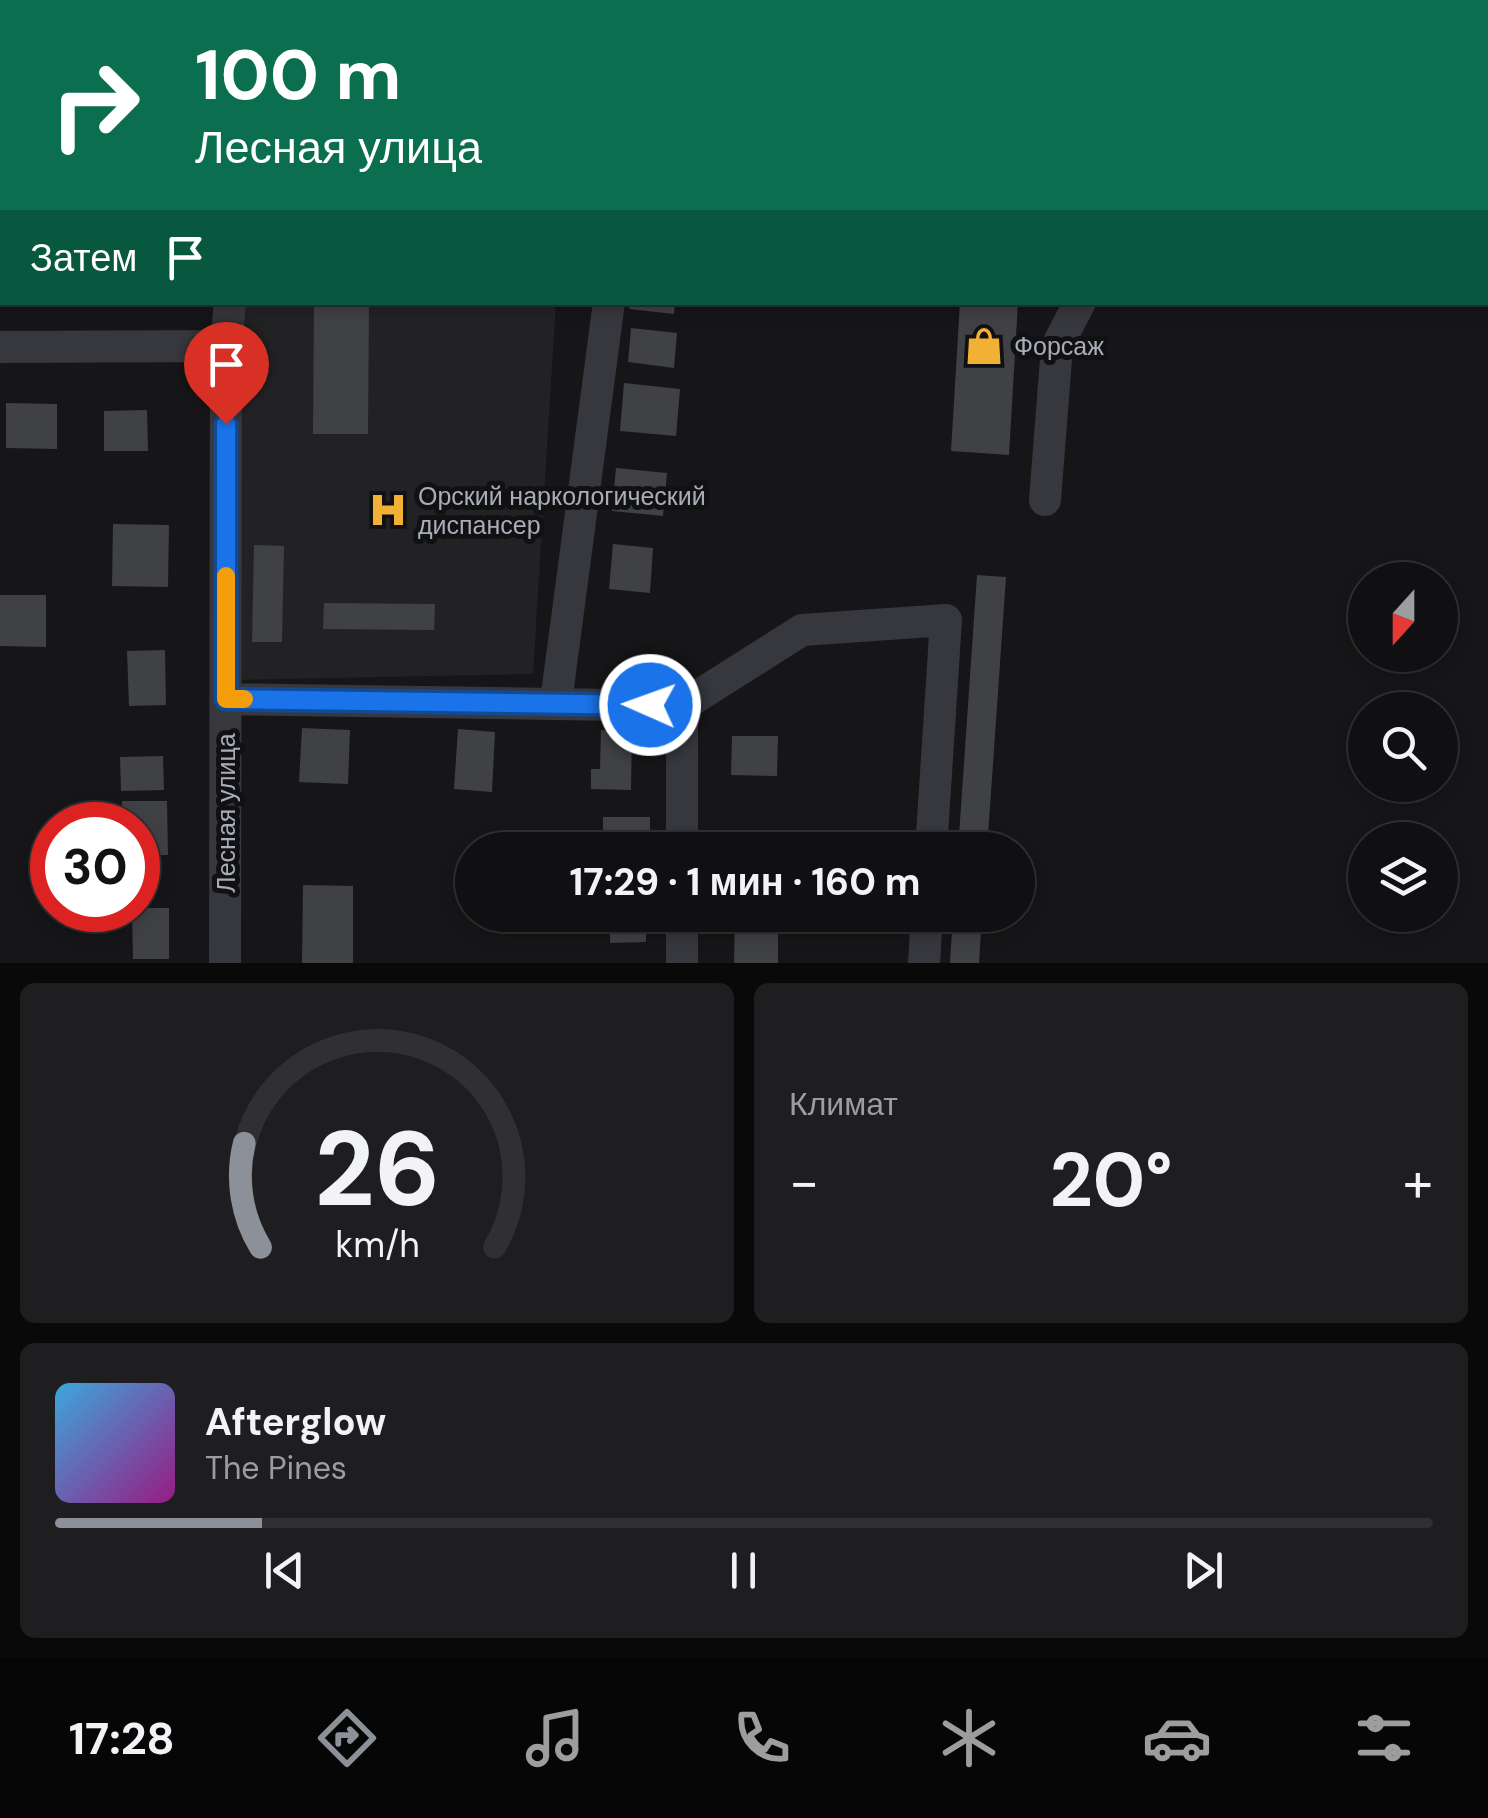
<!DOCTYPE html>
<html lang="ru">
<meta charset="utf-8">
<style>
:root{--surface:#101012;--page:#1e1e20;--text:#f1f3f6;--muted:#9c9d9f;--line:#303032;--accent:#8c9099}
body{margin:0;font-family:"DM Sans",sans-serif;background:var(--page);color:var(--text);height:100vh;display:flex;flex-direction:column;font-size:38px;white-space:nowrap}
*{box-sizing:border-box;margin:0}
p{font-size:32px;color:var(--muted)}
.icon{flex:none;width:55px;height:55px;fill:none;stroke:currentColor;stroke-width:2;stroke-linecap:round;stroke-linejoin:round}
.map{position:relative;height:963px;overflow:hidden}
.sheet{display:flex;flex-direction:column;gap:20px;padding:20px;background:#09090a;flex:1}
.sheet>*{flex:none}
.hud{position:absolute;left:0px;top:0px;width:1490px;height:305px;box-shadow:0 5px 15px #0003,0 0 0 2px var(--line);background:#0b6e4f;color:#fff;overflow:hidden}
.needle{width:65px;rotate:201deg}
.buttons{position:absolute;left:1348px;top:562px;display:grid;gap:20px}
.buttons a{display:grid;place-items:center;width:110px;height:110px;border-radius:50%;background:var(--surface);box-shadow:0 5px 15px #0003,0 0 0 2px var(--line);font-size:50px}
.speed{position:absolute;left:30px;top:802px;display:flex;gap:20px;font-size:50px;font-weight:700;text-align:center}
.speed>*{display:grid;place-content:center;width:130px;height:130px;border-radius:50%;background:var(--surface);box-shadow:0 5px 15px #0003,0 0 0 2px var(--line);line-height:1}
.speed .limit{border:15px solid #d22;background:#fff;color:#111}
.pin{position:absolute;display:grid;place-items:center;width:85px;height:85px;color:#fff;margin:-102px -42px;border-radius:50% 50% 50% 0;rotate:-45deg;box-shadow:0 0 10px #0007}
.pin .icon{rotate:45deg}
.me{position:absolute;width:110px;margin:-55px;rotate:272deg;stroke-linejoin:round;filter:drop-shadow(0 0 8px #0008)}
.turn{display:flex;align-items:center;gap:35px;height:210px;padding:0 30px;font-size:45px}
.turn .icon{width:130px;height:130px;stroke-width:2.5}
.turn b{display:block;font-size:70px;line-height:85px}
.then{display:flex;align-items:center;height:95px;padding:0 30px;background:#0003;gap:20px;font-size:38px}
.big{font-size:75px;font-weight:700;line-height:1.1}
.sheet .widget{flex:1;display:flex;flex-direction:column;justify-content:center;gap:15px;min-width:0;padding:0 35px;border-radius:15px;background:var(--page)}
.sheet .dial{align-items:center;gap:0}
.dial svg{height:260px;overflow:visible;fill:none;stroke:var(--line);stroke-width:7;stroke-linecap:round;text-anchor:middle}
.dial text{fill:var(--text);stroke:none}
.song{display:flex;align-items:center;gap:30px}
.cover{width:120px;height:120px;border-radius:15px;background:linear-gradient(135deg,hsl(200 70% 55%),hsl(310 70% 35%))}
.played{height:10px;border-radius:5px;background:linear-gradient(90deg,var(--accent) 15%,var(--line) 15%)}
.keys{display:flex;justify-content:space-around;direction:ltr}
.heat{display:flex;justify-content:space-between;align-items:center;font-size:55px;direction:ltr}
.sheet .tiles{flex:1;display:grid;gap:20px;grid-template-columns:1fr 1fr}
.widget:last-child{grid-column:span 2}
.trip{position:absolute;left:455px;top:832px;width:580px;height:100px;border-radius:50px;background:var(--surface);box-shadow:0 5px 15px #0003,0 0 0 2px var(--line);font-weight:700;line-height:100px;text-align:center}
.menu{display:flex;height:160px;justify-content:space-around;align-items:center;background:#060607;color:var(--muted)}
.menu .icon{width:70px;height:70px}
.menu .current{color:var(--accent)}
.menu b{font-size:45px;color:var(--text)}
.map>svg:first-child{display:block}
.built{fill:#222225}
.building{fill:#404145}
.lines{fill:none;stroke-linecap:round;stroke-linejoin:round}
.path{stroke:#3d3f44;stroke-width:5;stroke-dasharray:5 8;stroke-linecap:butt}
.minor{stroke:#37383d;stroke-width:32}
.route-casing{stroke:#114b97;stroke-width:25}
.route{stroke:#1a73e8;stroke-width:18}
.slow{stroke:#f59e0b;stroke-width:18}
.labels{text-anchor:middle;stroke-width:10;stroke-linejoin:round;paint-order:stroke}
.poi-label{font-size:25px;fill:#a8adb8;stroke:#111113;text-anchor:start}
.street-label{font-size:25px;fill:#a8adb8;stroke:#111113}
</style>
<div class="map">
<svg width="1488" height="963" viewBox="0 0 1488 963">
<rect width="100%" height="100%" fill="#161618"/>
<!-- built -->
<path class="built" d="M242,303H556L533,674L232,680Z"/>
<!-- building -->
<path class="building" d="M314,302H369L368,434H313Z
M630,302H675L674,314L629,309Z
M960,302H1018L1009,455L951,451Z
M631,328L677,333L674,368L628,362Z
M624,383L680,389L676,436L620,431Z
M6,403L57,404V449L6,448Z
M147,410L148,451H104V411Z
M616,468L667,473L663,516L612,511Z
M113,524L169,525L168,587L112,586Z
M613,544L653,548L650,593L609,589Z
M254,545L284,546L282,642H252Z
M977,575L1006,577L987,850H958Z
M0,595H46V647L0,646Z
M324,603L435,604L434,630L323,629Z
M165,650L166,705L129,706L127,651Z
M302,728L350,730L348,784L299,782Z
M458,729L495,732L492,792L454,789Z
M601,730L632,731L631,790L591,789V769H600Z
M732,736H778L777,776L731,775Z
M163,756L164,790L121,791L120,757Z
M122,801H167L168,855H138V825H122Z
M603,817H650V849H603Z
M303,885L353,886V963H302Z
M138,908H169V959H133L132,910Z
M610,915H646V942L610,943Z
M735,915H778V963H734Z
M953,915H982L979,963H950Z"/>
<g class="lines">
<!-- path -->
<path class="path" d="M1349,0L1355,2"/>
<!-- minor -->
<path class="minor" d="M256,2V0
M649,2V0
M1105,2V0
M0,347L226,346
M1045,500L1057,346L1080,302
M226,699L682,706L802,630L946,620L931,850
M556,702L609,302
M682,850V706
M225,963L226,346L230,302
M682,963V915
M924,963L927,915"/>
</g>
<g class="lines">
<!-- route casing -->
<g class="route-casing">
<path id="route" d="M226,424V699L650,705"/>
</g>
<!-- route -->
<use href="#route" class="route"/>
<!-- slow -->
<path class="slow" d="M226,576V699H244"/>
</g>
<!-- icons -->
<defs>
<g id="shop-bare" transform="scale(3)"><path d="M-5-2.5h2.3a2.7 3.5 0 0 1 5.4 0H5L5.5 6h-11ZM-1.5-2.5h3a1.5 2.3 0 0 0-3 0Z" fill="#f2b134" stroke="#111113" stroke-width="2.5" paint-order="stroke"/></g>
<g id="hospital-bare" transform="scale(3)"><path d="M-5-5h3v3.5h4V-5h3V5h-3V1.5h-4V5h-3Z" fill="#f2b134" stroke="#111113" stroke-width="2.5" paint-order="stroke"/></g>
</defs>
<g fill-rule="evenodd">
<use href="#shop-bare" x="984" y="346"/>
<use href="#hospital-bare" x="388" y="510"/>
</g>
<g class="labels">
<!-- poi labels -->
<g class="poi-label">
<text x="1014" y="355">Форсаж</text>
<text x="418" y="505">Орский наркологический<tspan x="418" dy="29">диспансер</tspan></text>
</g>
<!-- street labels -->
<g class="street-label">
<text transform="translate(226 813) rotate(-90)" y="9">Лесная улица</text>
</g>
</g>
</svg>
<div class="buttons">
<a><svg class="needle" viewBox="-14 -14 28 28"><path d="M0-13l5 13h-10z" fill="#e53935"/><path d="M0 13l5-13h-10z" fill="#9c9d9f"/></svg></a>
<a><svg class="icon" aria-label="search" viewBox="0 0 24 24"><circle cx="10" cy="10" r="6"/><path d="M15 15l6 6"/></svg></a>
<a><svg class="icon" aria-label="layers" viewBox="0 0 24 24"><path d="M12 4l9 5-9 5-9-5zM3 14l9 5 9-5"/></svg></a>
</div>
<div class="speed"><div class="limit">30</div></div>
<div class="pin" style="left:226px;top:424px;background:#d93025"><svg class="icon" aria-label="arrive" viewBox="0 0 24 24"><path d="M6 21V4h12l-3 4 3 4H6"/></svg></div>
<svg class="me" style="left:650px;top:705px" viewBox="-20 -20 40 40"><circle r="17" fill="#1a73e8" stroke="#fff" stroke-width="3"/><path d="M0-11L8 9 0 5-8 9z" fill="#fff"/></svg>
<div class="trip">17:29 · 1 мин · 160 m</div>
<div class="hud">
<div class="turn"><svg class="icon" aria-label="right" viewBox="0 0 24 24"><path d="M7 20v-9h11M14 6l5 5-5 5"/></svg><div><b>100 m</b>Лесная улица</div></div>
<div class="then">Затем<svg class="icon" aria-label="arrive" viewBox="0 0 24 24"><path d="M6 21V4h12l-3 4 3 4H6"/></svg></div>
</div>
</div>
<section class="sheet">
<div class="tiles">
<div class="widget dial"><svg viewBox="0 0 100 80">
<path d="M14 69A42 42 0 1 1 86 69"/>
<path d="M14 69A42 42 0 0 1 9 37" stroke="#8c9099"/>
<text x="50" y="56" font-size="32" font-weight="700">26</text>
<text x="50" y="72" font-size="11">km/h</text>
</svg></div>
<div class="widget"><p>Климат</p>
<div class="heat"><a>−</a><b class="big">20°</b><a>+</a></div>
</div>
<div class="widget">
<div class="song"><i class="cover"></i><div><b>Afterglow</b><p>The Pines</p></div></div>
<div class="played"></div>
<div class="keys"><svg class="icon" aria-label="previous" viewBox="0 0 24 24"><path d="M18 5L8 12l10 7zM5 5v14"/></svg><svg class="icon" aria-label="pause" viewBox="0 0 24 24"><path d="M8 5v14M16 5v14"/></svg><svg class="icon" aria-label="next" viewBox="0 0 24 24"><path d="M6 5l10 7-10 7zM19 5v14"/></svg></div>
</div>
</div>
</section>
<nav class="menu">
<b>17:28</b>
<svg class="icon current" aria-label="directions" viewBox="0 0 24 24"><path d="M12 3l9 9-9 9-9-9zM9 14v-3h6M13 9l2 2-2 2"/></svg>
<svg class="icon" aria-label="music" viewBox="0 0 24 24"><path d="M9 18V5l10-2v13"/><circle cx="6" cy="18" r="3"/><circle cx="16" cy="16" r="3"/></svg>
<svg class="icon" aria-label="phone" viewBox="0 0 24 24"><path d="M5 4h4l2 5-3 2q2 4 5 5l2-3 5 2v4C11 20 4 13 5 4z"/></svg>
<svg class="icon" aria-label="climate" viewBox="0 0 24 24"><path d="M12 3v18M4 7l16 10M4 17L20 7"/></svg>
<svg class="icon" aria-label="car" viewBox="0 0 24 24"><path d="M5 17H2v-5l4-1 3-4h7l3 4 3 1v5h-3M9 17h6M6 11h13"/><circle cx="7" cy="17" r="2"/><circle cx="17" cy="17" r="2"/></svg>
<svg class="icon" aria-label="filters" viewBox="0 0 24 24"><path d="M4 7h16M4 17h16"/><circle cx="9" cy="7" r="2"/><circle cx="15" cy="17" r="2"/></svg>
</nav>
